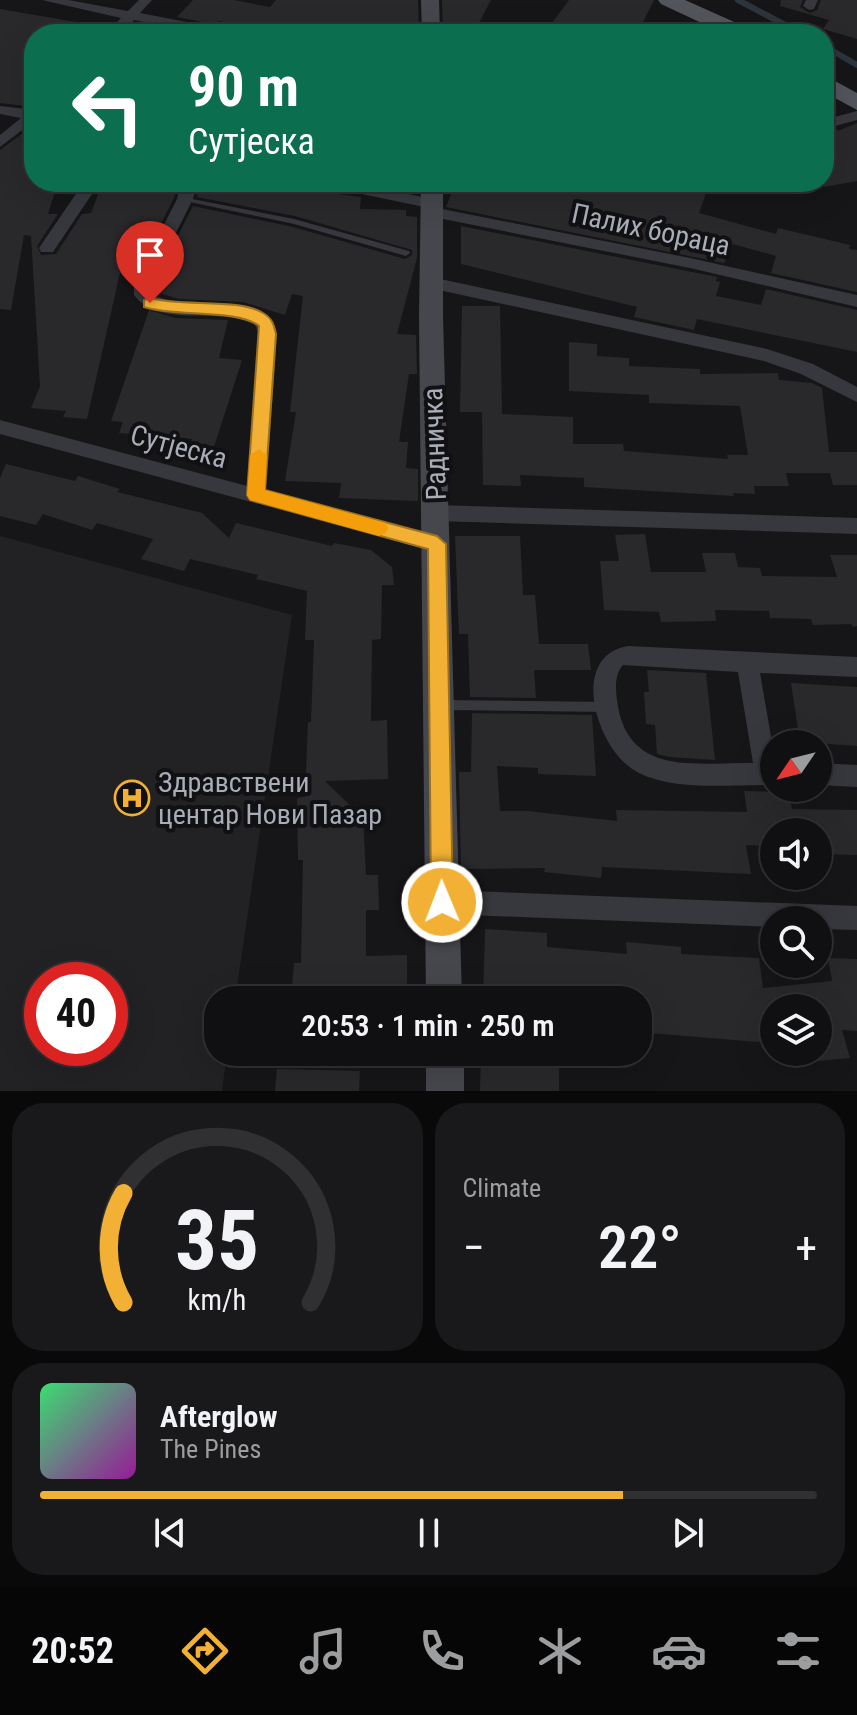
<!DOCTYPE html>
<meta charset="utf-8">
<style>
:root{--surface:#101012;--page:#19191b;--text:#f1f3f6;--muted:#9c9d9f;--line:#303032;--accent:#f2b134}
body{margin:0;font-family:"Roboto Condensed",sans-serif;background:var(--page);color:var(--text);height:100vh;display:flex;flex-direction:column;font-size:30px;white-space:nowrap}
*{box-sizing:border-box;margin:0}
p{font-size:26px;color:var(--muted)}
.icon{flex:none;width:44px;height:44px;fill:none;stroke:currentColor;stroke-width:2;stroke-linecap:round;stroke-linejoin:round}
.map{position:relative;height:1091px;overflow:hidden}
.panel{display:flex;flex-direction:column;gap:12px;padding:12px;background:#09090a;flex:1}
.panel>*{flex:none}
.hud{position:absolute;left:24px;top:24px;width:810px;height:168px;border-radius:32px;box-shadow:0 8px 32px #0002,0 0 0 2px var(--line);background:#0b6e4f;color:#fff;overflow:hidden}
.needle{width:52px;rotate:235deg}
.controls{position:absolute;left:760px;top:730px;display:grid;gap:16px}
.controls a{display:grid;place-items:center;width:72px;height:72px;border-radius:50%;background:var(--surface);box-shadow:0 8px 32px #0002,0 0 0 2px var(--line);font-size:40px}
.speed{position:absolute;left:24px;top:962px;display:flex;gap:16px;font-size:40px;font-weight:700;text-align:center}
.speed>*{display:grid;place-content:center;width:104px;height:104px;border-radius:50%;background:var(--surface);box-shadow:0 8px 32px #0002,0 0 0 2px var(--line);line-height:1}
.speed .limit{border:12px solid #d22;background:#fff;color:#111}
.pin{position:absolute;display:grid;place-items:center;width:68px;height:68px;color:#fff;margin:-82px -34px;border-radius:50% 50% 50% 0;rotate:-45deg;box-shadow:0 0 8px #0007}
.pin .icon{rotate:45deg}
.me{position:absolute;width:88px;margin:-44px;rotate:359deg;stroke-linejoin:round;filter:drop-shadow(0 0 6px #0008)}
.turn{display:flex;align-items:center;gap:28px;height:168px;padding:0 32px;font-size:36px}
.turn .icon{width:104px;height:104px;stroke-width:2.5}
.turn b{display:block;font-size:56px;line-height:68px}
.big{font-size:60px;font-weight:600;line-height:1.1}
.panel .card{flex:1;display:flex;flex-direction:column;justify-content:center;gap:12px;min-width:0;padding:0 28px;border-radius:32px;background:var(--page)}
.panel .dial{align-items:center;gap:0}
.dial svg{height:208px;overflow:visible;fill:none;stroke:var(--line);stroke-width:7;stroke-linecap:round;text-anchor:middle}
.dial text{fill:var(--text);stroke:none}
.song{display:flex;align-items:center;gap:24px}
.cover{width:96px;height:96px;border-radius:12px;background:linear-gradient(135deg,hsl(140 70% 55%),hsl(300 70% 35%))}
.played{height:8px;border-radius:4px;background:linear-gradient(90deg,var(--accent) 75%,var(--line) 75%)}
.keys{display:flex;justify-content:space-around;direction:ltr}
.heat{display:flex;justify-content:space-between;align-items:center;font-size:44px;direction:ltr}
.panel .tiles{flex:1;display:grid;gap:12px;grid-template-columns:1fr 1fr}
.card:last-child{grid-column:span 2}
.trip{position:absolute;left:204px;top:986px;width:448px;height:80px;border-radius:32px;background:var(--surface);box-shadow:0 8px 32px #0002,0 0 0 2px var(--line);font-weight:600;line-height:80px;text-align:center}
.dock{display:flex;height:128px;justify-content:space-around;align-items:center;background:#060607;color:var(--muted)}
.dock .icon{width:56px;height:56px}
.dock .selected{color:var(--accent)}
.dock b{font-size:36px;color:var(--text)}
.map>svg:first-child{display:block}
.built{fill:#222225;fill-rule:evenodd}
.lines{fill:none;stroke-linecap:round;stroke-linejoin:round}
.stream{stroke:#2c353c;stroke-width:6}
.building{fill:#29292c}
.lane{fill:#37383d;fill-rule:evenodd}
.street{fill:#37383d;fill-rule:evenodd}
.secondary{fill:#45474d;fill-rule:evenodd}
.primary{fill:#53555c;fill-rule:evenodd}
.route{fill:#f2b134;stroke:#9d7322;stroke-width:2}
.slow{fill:#f59e0b}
.labels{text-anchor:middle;stroke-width:8;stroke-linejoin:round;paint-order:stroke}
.street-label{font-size:28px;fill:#a8adb8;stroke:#111113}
.poi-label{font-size:28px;fill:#a8adb8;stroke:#111113;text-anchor:start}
</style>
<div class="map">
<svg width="857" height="1091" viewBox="0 0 857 1091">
<rect width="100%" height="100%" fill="#161618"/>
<!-- built -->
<path class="built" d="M0,536L292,615L235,1000H218V1052H227L222,1091H0ZM42,980H110V1048H42Z"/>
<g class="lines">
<!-- stream -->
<path class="stream" d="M738,0L802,34
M824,46L857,65"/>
</g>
<!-- building -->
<path class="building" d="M193,0H234L270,7L276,0H418L419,34H289L218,21V25L177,17Z
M442,0H491L473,34H443Z
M569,0H654L637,34H544Z
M781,0H803L800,7L810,13L817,10L821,0H857V39L823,29L829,20L780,6Z
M0,9L82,23L81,34H34V107L0,103Z
M857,123V181L824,187V132L837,129L838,131Z
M34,125V182H58L48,214H58L37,246L41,255L56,254L82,214L91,213L103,182H178L174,198L136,273H120L87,419L63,417L66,411L31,408L40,386L31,236L24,235L11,310L0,309V150Z
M200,182L300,185L299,189L361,197L360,209L406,210V216L417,217V258L397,334L416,335L417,374H409L399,442H408L406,468L418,469V501L339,498L341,483L285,481L296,412H290L303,296L292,294L285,315L243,302L179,299L156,292L163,273H159L193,206L293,227L405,259L412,255V250L295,216L197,197Z
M456,182H485L534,192L538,182H620L658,191L662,182H710L699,213L776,234L778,228L850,245L849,249L857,250V292L771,273L776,256L733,244L724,263L446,207Z
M461,226L717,277L716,281L720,282L716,296L761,305L766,289L857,310V352L697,319L694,330L634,317L637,307L461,264Z
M462,306H500L502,414L573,417V444H623L624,451L728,459L727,455H748L740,406L649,403V395L569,391V342L597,344V356L629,358V366L700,369V374L778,373L779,380L812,383L822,388L829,452H857V485H833L830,473H786L789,486H754L755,494L733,493L734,496L584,487V478L520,475L521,486L483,485L482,412H460Z
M149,310L175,318L228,320L219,358L242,360L213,450L189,447L192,439L119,433L123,422L111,421Z
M6,464L75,481L78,476L120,489L117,492L202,513L229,538L236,523L332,546L334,543L371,550L392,567L394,585H382L381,639L372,640L371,721L387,720L388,779L325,781L363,818L366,875H378L379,910H366V956L407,955V1000H291L294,963H301L303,860H298L297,798L305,797L308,722H311L314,640H305L307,591L256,579L258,575L190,559L184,571L141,559L153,539L97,523L92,530L43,514L36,525L0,516V478Z
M645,534L651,572H706L702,553H735L738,567L760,568L762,576L837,577L830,555H857V626L853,627L851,624L813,625L811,619L770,618L769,611L715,610L716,621L661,622L659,612L604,610L600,561H619L615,535Z
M455,536H520L523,595H535L539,644H588L591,670H534L536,698L470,697L468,634H459Z
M647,670L706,673L715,760L669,757L657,754L655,725L646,724L644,692H649Z
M791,683L857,687V746L800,742Z
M472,713L592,715L596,776L538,774V768L497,766L500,811H527L617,821L616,810L747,812L744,791L789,792L792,809L857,810V855L818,854V832H774V846L746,845L751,874L602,867L601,878L544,872L545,868L461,869L459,772H471Z
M485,929L547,933V947L627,954L626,942L681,947V954L759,958L763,988L832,981L828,958L857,959V1031L842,1030L850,1058L818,1061V1008H766L770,1043L638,1032V1000H483Z
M481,1052H559V1091H480Z
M277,1069L360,1071L359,1091H275Z"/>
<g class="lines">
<!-- lane -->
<path class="lane" d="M182,197L294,219L409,251L410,253L406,256L294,224L185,201H182Z
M441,700L608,702L612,703L614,707L612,711L608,712L441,710L437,709L435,705L437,701Z"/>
<!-- street -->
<path class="street" d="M42,0H68L128,11L139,0H152L140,13L228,30L235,34H207L134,20L120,34H106L121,18Z
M806,0H818L814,9L809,10L803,6Z
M0,106L34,110V121L0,147V135L21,118L0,114Z
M857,111V120L824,129V120Z
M84,182H100L53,252H41L39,248Z
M181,182H197L193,199L150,284V293C183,313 241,291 267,317C271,321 274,329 277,334L266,491L437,536L444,538L447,544L444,550L437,552L0,434V420L247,486L259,334L255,325C220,305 161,330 134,295V284L177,199Z
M320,182H351L432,199L440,204L437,208L690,258L857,295V307L690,268L433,217L425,212L429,208L328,187Z
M431,277L767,349L813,364L857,387V402L801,374L764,361L425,287L423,283Z
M437,505L857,518V534L437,521L430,519L427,513L430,507Z
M628,646L857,657V677L760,673L774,754V785C731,784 678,792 639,773C597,753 567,656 628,646ZM623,665L738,672L753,763C698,762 631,777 618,707C616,694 613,676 623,665Z
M818,763L857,765V787L818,785Z
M442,890L857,906V930L818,929V920H774V927L442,914L433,911L430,902L433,893Z"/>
<!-- secondary -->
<path class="secondary" d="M421,0H439L440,34H422Z
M421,182H443V316L462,1000H426L419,316Z
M426,1052H464V1091H426Z"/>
<!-- primary -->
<path class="primary" d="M658,0H685L750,29L753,34H725L661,4Z
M824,75L857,93V110L824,92Z"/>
</g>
<!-- route -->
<path class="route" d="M150,298C181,307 239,298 263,313C272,318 274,325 276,334L265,490L437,536L446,544L453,902L450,910L442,914L434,910L431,902L428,549L250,500L247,495L259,326C239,309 174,317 144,307V300Z"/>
<!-- slow -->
<path class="slow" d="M259,449L267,455L265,490L386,523L388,528L386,533L379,536L250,500L247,495L250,455Z"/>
<!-- icons -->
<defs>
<g id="hospital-ring" transform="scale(1.8)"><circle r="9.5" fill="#111113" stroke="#f2b134" stroke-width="1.5"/><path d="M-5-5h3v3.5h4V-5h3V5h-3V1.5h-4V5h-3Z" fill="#f2b134"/></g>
</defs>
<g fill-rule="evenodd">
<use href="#hospital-ring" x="132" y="798"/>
</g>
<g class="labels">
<!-- street labels -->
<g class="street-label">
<text transform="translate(651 229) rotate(12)" y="10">Палих бораца</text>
<text transform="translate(434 444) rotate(-92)" y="10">Радничка</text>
<text transform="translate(179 446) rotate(15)" y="10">Сутјеска</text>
</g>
<!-- poi labels -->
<g class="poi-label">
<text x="158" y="792">Здравствени<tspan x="158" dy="32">центар Нови Пазар</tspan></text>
</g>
</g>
</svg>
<div class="controls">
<a><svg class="needle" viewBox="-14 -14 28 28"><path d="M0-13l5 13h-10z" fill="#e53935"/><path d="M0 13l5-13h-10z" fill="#9c9d9f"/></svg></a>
<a><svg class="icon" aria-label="sound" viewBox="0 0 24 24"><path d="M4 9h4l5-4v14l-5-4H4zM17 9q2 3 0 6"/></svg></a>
<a><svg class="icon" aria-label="search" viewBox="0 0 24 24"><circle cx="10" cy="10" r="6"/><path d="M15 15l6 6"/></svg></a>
<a><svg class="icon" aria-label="layers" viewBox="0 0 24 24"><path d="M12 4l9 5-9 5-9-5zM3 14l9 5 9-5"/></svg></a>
</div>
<div class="speed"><div class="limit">40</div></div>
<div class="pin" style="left:150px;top:303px;background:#d93025"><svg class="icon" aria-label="arrive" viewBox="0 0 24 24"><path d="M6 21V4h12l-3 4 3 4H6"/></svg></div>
<svg class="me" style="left:442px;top:902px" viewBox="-20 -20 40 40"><circle r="17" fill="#f2b134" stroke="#fff" stroke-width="3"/><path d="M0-11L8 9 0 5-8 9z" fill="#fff"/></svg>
<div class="trip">20:53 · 1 min · 250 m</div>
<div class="hud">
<div class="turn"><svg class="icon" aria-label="left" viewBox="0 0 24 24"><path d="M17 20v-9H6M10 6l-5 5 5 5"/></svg><div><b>90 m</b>Сутјеска</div></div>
</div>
</div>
<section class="panel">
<div class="tiles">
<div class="card dial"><svg viewBox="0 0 100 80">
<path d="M14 69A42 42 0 1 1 86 69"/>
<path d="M14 69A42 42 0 0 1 14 27" stroke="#f2b134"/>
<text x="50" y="56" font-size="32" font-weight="700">35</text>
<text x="50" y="72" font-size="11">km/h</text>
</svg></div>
<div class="card"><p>Climate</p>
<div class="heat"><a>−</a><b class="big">22°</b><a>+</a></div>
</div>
<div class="card">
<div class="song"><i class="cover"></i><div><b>Afterglow</b><p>The Pines</p></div></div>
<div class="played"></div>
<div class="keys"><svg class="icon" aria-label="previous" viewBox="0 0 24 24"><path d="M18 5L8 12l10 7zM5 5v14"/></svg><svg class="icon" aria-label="pause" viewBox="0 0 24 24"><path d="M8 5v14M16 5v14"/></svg><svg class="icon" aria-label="next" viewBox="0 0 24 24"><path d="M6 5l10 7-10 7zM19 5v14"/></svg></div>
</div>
</div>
</section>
<nav class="dock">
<b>20:52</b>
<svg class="icon selected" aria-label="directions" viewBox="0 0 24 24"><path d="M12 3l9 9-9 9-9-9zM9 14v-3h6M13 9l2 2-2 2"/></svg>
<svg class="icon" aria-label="music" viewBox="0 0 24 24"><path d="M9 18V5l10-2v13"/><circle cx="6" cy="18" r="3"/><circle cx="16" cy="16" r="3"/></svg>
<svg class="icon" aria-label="phone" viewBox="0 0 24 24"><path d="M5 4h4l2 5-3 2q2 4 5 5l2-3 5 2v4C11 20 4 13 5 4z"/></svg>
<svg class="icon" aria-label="climate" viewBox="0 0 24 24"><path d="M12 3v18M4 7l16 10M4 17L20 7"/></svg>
<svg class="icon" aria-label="car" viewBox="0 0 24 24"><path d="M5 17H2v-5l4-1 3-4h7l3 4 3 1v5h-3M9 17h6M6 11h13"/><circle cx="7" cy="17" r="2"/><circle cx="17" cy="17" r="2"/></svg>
<svg class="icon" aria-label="filters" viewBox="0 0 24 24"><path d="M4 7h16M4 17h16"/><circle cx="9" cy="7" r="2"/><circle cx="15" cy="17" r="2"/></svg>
</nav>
